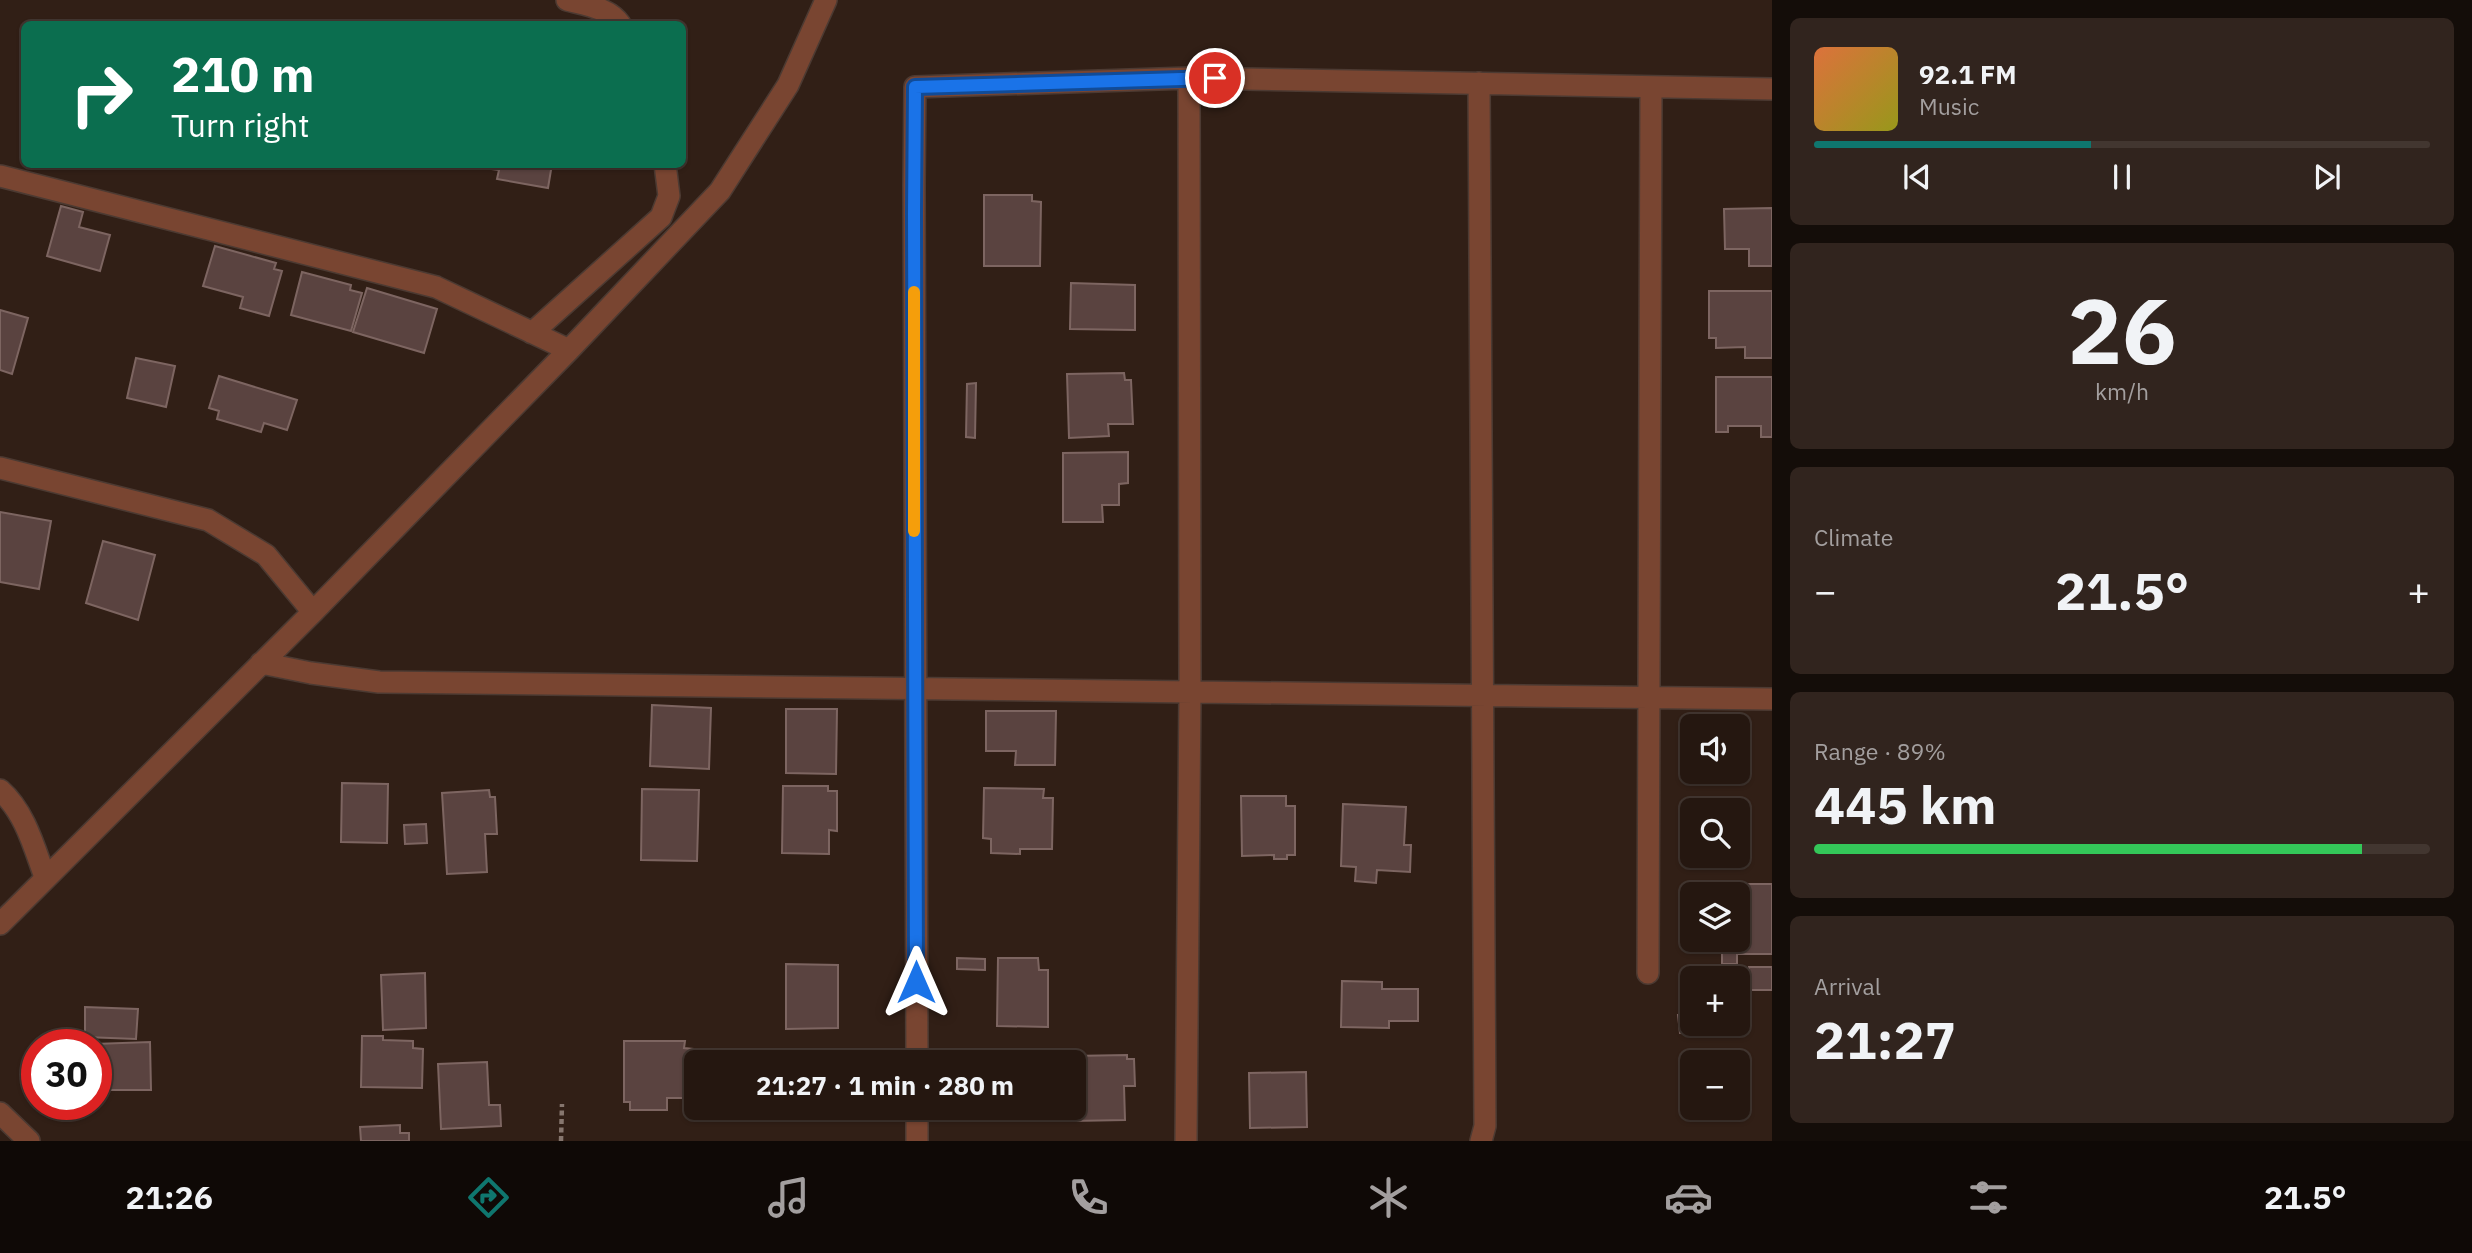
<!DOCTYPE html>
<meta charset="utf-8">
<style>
:root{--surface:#251710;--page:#31241e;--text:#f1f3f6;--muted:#a39f9f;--line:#423630;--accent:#0f766e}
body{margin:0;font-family:"IBM Plex Sans",sans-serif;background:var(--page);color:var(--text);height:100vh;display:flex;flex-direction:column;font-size:26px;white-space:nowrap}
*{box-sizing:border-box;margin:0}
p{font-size:23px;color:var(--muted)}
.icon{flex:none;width:38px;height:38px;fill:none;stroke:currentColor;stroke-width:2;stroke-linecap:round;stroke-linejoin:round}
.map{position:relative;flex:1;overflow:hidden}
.side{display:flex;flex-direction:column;gap:18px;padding:18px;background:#140d09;width:700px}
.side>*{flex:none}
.banner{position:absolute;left:21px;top:21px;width:665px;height:147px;border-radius:10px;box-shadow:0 2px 5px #0004,0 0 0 2px var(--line);background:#0b6e4f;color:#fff;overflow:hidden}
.controls{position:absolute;left:1680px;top:714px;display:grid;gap:14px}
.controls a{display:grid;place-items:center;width:70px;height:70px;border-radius:10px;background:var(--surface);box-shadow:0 2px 5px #0004,0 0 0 2px var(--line);font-size:35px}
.speed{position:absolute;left:21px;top:1029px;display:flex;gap:14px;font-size:35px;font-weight:700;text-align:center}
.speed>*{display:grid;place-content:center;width:91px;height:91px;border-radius:50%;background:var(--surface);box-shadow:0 2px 5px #0004,0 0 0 2px var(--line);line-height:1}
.speed .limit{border:10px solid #d22;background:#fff;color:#111}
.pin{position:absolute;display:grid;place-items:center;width:60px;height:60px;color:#fff;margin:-30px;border:4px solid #fff;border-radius:50%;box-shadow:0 2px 7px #0007}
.me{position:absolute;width:77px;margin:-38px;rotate:0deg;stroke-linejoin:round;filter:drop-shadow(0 0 5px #0008)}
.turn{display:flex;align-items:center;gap:24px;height:147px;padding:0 35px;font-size:32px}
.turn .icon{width:91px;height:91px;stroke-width:2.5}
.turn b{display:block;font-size:49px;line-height:60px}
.big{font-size:52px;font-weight:700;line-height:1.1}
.side .widget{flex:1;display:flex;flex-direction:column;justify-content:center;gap:10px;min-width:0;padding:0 24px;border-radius:10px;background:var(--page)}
.side .dial{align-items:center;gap:0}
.dial b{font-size:91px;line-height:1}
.song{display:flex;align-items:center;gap:21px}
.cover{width:84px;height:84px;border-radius:10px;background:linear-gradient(135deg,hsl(20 70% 55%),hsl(60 70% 35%))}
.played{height:7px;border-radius:4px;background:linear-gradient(90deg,var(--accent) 45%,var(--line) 45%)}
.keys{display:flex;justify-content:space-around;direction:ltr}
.heat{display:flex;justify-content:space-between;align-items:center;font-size:38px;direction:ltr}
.charge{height:10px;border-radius:5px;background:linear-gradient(90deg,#34c759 89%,var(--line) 0)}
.trip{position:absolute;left:684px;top:1050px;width:402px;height:70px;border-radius:10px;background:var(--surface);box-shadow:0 2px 5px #0004,0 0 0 2px var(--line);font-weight:700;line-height:70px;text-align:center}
.dock{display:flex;height:112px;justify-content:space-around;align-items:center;background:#0f0906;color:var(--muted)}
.dock .icon{width:49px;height:49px}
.dock .on{color:var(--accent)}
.dock b{font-size:32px;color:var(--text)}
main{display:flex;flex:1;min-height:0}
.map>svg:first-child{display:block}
.building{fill:#5a4340;stroke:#7d6561;stroke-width:2}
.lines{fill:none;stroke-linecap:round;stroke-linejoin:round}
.minor-casing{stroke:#4c3a32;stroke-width:24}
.path{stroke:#86766e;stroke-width:4.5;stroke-dasharray:5 3.5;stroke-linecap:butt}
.minor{stroke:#794531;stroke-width:21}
.route-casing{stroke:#114b97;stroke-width:18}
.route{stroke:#1a73e8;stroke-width:12}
.slow{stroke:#f59e0b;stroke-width:12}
</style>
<main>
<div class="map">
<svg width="1772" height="1141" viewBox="0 0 1772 1141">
<rect width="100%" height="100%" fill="#311f16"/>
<!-- building -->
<path class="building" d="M484,164H552L548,188L497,179L499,170L483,168Z
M984,195H1032V201L1041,202L1040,266H984Z
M61,206L83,212L79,227L110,235L100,271L47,256Z
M1772,208V266H1749V249H1725L1724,209Z
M215,246L276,263L274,269L282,271L269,316L240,308L243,297L203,286Z
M302,272L351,285L350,290L362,293L351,331L291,315Z
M1071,283L1135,285V330L1070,329Z
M367,288L437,309L424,353L353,332Z
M1709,291H1772V358H1745V347L1716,348V338H1709Z
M0,310L28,318L12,374L0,370Z
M136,358L175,366L166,407L127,398Z
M1124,373L1125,380H1131L1133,424H1108L1109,436L1069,438L1067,374Z
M219,376L297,400L287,430L264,423L261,432L217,419L219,411L209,408Z
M1716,377H1772V437H1761V426H1728V432H1716Z
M976,383L975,438L966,437L967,384Z
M1128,452V483L1119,484V505H1102L1103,522H1063V453Z
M0,512L51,521L39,589L0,582Z
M103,541L155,555L138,620L86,603Z
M652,705L711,708L709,769L650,766Z
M786,709H837L836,774L786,773Z
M986,711H1056L1055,765H1015L1016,751H986Z
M342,783L388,784L387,843L341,842Z
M783,786H828V791H837V831L829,830V854L782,853Z
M984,788L1044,789L1043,798H1053L1052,849H1020V854L991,853V839L983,838Z
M642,789L699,790L697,861L641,860Z
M489,790L490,797H495L497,834H485L487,872L447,874L442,793Z
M1241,796H1286V806H1295V855H1287V859H1274V855L1242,856Z
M1343,804L1406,807L1404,845H1411L1410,872L1377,870L1376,883L1355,881L1356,867L1341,866Z
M426,824L427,843L405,844L404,825Z
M1706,884H1772V954H1737V964H1722V953H1706V940H1738V894H1706Z
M957,958L985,959V970L957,969Z
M998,958H1038L1039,970H1048V1027L997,1026Z
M786,964L838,965V1028L786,1029Z
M1749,967H1772V990H1749Z
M425,973L426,1028L383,1030L381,975Z
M1342,981L1382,982V989H1418V1021H1389V1028L1341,1027Z
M85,1007L138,1009L136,1039L85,1037Z
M1692,1014V1024H1730L1731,1030L1680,1033L1678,1015Z
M362,1036H383V1040L413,1041V1048L423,1049L422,1088L361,1087Z
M624,1041H685L684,1048L693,1049L692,1098H667V1110H630V1102H624Z
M150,1042L151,1090H96V1045H65Z
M1127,1055V1059H1134L1135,1086H1124L1125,1120L1072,1121V1108H1074V1062H1071V1056Z
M487,1062L489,1105H500L501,1126L441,1129L438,1064Z
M1306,1072L1307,1127L1250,1128L1249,1073Z
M400,1125V1133H409V1141H361L360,1127Z"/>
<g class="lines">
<!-- minor casing -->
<g class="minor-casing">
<path id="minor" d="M567,0C586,5 609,8 620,24
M1479,83L1485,1126L1481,1141
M0,176L436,287L569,350
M532,333L661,217L669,196L665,164
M0,468L208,520L266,555L313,612
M261,663L311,673L379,682L1772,699
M0,790C25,812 34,847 45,877
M0,924L313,612L569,350L720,191L788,85L826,0
M1648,973L1651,87
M917,1062L914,185L915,87L1189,78L1772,89
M917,1108V1141
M0,1113L29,1141
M1186,1141L1190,692L1189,78"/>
</g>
<!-- path -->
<path class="path" d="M561,1141L562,1104"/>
<!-- minor -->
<use href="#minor" class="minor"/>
</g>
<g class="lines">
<!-- route casing -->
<g class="route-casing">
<path id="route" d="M916,982L914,213L915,87L1215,78"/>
</g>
<!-- route -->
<use href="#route" class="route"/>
<!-- slow -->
<path class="slow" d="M914,292V531"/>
</g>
</svg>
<div class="controls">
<a><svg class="icon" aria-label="sound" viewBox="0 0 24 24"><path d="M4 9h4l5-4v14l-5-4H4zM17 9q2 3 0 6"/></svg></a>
<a><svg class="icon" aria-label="search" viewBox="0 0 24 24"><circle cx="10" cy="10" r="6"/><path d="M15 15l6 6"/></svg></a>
<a><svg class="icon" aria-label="layers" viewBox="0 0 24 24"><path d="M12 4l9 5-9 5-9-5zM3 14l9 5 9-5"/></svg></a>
<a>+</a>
<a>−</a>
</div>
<div class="speed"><div class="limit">30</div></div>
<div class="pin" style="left:1215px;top:78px;background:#d93025"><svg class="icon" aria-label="arrive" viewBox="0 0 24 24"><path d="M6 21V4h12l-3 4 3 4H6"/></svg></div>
<svg class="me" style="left:916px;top:982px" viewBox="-20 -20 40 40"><path d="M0-17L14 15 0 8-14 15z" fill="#1a73e8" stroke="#fff" stroke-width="4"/></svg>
<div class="trip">21:27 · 1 min · 280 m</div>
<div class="banner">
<div class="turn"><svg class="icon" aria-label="right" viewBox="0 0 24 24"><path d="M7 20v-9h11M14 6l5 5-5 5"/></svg><div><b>210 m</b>Turn right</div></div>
</div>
</div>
<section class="side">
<div class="widget">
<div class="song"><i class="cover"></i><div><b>92.1 FM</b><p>Music</p></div></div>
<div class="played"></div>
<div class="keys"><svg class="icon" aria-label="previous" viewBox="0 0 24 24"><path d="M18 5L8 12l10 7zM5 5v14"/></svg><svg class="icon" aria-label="pause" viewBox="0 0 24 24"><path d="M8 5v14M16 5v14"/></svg><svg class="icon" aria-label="next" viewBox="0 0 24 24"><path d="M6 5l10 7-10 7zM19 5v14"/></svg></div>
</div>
<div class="widget dial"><b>26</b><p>km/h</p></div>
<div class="widget"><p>Climate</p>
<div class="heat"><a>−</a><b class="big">21.5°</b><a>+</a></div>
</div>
<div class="widget"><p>Range · 89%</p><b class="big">445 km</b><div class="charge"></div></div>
<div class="widget"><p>Arrival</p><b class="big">21:27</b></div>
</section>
</main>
<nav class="dock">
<b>21:26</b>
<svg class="icon on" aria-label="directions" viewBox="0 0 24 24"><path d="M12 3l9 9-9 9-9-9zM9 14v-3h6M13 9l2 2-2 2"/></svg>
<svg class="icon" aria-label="music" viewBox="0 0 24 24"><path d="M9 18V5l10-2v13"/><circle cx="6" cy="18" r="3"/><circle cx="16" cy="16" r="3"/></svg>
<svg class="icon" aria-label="phone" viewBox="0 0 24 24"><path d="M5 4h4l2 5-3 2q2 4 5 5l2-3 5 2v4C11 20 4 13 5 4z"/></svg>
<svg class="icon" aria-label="climate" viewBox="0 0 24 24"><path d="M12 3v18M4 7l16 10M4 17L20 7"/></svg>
<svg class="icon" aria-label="car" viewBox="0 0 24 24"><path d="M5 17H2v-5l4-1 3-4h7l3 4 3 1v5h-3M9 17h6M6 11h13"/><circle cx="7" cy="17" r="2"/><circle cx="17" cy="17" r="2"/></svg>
<svg class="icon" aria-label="filters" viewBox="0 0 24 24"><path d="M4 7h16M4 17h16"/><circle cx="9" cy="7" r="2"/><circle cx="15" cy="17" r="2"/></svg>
<b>21.5°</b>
</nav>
